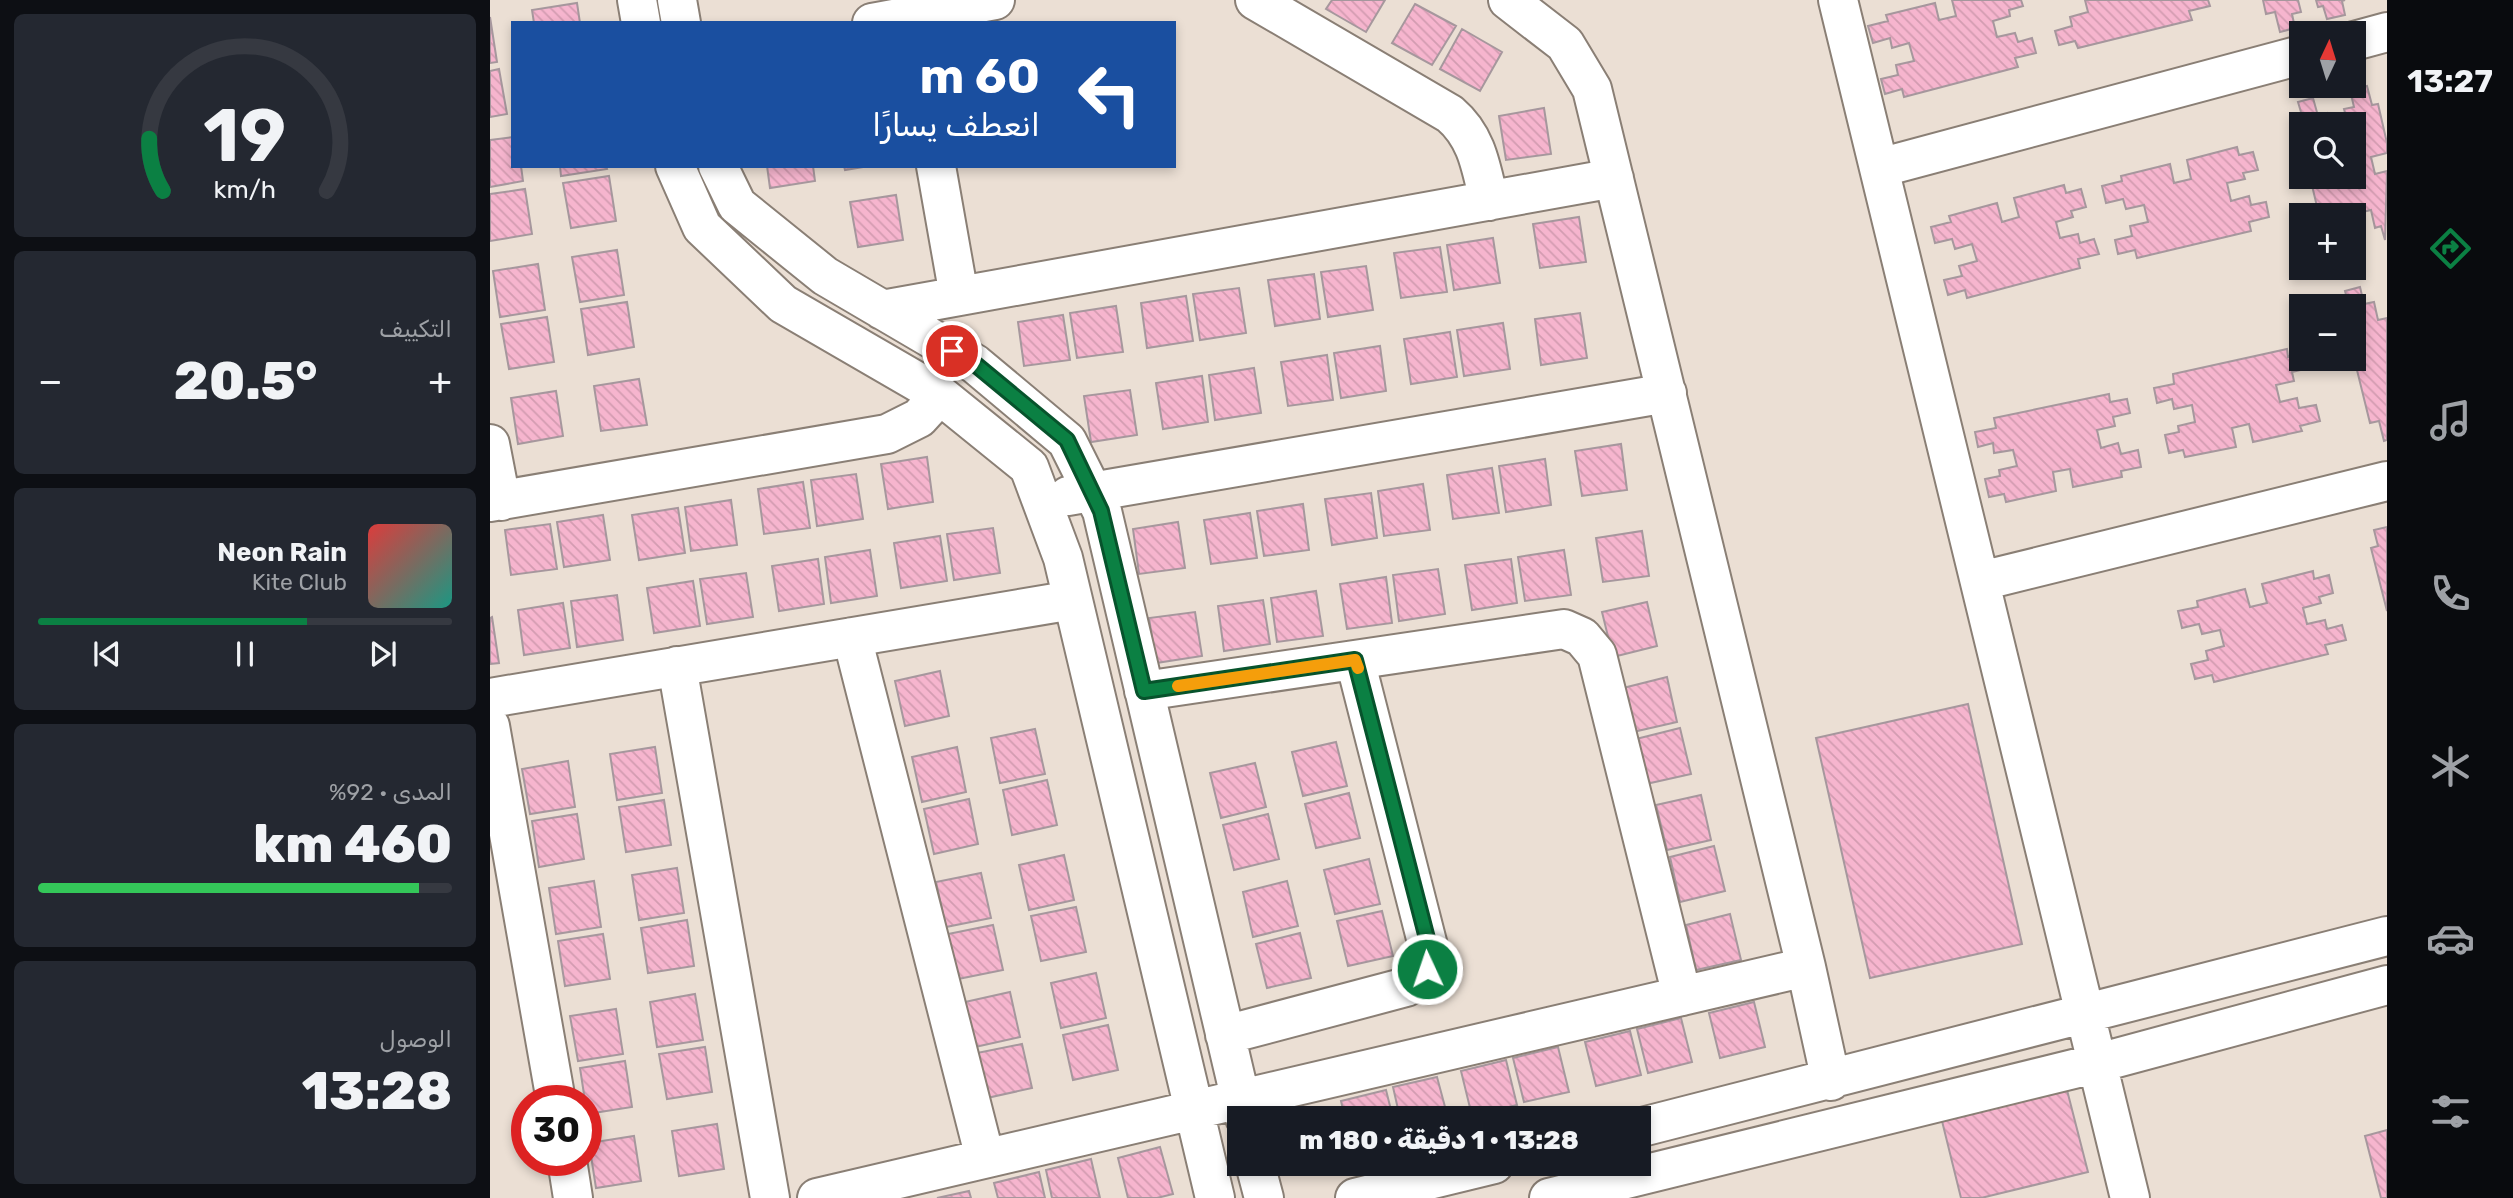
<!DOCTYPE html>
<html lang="ar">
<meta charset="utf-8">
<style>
:root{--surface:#171b24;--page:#242831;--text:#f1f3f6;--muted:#9ea1a6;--line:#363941;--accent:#0b8043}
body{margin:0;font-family:Rubik,Cairo,sans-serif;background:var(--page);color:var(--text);direction:rtl;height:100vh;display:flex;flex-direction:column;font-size:26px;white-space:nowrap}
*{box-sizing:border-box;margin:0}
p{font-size:23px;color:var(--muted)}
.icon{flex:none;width:38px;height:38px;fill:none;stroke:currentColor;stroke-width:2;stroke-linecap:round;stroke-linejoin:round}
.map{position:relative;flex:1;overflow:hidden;direction:ltr}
.details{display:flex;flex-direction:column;gap:14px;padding:14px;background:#0d0f14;width:490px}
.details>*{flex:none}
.guide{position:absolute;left:21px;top:21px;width:665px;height:147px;border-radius:0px;box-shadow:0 4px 10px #0003;direction:rtl;background:#1a4fa0;color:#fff;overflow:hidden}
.needle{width:46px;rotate:4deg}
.fabs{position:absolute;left:1799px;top:21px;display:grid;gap:14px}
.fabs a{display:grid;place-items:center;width:77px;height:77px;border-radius:0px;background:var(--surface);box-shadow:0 4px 10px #0003;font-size:35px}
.speed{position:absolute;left:21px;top:1085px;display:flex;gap:14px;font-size:35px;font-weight:700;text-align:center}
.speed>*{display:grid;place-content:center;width:91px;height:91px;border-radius:50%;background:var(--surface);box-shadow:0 4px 10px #0003;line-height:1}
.speed .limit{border:10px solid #d22;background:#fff;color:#111}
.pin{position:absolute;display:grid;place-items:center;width:60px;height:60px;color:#fff;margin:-30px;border:4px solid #fff;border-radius:50%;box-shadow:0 2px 7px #0007}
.me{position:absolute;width:77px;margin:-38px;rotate:357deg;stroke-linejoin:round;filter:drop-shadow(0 0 5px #0008)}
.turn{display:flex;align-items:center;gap:24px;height:147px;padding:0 21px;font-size:32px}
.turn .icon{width:91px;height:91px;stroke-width:2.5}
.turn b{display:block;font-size:49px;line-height:60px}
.big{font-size:52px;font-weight:800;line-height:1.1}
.details .tile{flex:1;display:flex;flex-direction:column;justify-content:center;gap:10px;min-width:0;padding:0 24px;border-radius:10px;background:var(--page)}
.details .dial{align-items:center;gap:0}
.dial svg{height:182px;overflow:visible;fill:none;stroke:var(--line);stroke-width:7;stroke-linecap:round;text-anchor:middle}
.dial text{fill:var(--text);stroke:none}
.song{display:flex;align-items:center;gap:21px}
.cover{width:84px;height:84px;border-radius:10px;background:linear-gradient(135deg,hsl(0 70% 55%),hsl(170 70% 35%))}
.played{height:7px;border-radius:4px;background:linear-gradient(90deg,var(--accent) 65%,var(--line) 65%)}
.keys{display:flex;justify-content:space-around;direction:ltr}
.heat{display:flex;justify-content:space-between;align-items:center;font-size:38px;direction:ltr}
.charge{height:10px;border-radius:5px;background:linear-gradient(90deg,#34c759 92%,var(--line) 0)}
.trip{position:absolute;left:737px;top:1106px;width:424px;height:70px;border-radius:0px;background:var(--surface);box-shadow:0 4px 10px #0003;font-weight:800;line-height:70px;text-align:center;direction:rtl}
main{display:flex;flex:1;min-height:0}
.tab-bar{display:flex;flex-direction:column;width:126px;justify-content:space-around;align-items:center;background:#090b0e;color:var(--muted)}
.tab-bar .icon{width:49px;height:49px}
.tab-bar .selected{color:var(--accent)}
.tab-bar b{font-size:32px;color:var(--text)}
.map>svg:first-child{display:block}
.building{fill:url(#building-back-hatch);stroke:#a6979d;stroke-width:2}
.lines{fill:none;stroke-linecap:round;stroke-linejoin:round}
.minor-casing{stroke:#8a7f75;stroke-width:42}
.minor{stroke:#fff;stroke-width:38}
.route-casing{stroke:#07532c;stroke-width:18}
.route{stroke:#0b8043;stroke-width:12}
.slow{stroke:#f59e0b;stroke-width:12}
</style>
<main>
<nav class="tab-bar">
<b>13:27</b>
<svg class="icon selected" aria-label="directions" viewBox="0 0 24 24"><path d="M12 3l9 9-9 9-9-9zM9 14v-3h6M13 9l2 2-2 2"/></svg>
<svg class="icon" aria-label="music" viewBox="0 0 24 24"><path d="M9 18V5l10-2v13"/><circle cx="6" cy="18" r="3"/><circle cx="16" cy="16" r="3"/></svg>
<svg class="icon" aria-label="phone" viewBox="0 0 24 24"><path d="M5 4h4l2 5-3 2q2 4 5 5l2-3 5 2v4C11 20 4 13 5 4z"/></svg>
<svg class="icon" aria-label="climate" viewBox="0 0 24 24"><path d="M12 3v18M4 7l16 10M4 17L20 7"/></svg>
<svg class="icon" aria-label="car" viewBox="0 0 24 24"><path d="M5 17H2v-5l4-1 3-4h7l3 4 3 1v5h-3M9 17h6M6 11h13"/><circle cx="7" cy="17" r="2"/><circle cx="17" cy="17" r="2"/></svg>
<svg class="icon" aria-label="filters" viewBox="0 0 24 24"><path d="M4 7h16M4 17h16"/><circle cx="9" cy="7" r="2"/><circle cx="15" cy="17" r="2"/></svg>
</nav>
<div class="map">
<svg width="1897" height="1198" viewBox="0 0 1897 1198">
<defs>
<pattern id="building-back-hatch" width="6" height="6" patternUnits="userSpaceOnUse" patternTransform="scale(1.75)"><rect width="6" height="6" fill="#f6b5ce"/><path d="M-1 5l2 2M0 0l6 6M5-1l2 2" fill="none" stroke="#d39cb1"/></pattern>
</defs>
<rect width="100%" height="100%" fill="#ebdfd4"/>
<!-- building -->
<path class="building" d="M842,0H895L876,32L836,9Z
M1462,0H1531L1533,6L1519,10L1520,16L1503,21L1507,37L1525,33L1528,42L1542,38L1546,53L1525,58L1528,67L1414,97L1412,89L1395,94L1391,79L1408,75L1406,65L1424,61L1419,43L1402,48L1400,38L1383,43L1378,26L1398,21L1396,15L1445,3L1449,20L1466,16Z
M1595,0H1718L1720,6L1699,11L1702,20L1588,48L1585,41L1569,45L1565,31L1582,26L1580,17L1598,12Z
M1773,0H1808L1811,12L1802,14L1805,28L1790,32L1785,12L1776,14Z
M1826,0H1855L1852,1L1855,15L1837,19L1833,6L1828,7Z
M87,3L90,23H44L42,10Z
M925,4L966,26L942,65L902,43Z
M0,17L7,62L0,63Z
M972,29L1012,52L990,91L950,69Z
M9,69L17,114L0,117V71Z
M1877,86L1882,105L1888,104L1897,143V153L1881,157L1885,174L1897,171L1895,240L1891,226L1885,228L1881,210L1864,214L1868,232L1864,233V215H1829L1820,177H1864V124H1858L1854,109L1864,107L1860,90Z
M1823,98L1828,116L1837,113L1840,124H1811V143L1806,121L1813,119L1808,102Z
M1054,108L1061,154L1016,160L1009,116Z
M23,137V166H31L33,181L0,187V140Z
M1747,147L1749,155L1763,152L1768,170L1753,173L1755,179L1737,183L1741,201L1759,196L1761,205L1776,202L1779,217L1759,222L1761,231L1647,258L1645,250L1628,254L1625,240L1642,236L1640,226L1658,222L1654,205L1636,209L1633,199L1616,203L1612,186L1632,181L1631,176L1680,164L1684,183L1701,179L1697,160Z
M70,166H116L117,169L71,176Z
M277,166H323L325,181L280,188Z
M354,166H379L355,170Z
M119,176L126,221L81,228L73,183Z
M1574,185L1576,193L1591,189L1596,207L1581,211L1583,217L1566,222L1570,238L1588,234L1590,243L1604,239L1609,254L1588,259L1590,268L1477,298L1475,290L1458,295L1454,280L1472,276L1469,266L1487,261L1482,244L1465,249L1462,239L1445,243L1441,227L1461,222L1459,216L1507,203L1512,222L1529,217L1524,198Z
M35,189L42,234L0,241V194Z
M406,195L413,240L368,247L360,202Z
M1089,217L1096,262L1050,268L1043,224Z
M1003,238L1010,283L964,290L957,245Z
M950,247L957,292L911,298L904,253Z
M127,250L134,295L90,302L82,257Z
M48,264L55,310L10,317L3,271Z
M876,266L883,310L838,317L831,272Z
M824,274L830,319L785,326L778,280Z
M1870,287L1874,304L1884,302L1888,320L1897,318V440L1894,441L1889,421L1880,423L1864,358V306H1859L1855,291Z
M749,288L756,333L710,340L703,294Z
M696,296L703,341L657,348L651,303Z
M137,302L144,347L98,355L91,309Z
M626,306L633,352L587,358L580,313Z
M1090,313L1097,358L1051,365L1045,319Z
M573,315L580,360L534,366L528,322Z
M57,317L64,362L19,369L11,324Z
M1013,323L1020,369L974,376L967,330Z
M960,332L967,377L921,384L914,339Z
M890,346L896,391L851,398L844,353Z
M1797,349L1798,357L1811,354V359H1817L1819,368L1802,372L1804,381L1786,385L1790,402L1807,398L1809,408L1826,405L1830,421L1810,426L1812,431L1763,442L1759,424L1742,428L1746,447L1695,457L1693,450L1679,453L1675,435L1689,432L1688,426L1705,422L1702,405L1684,409L1682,399L1667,403L1664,388L1684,384L1683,374Z
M837,355L843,400L798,406L791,362Z
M764,368L771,413L725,420L719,375Z
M712,376L718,422L673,429L666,383Z
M149,379L157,425L111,431L104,386Z
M640,390L647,435L601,442L594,396Z
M66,391L73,436L28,444L21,398Z
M1619,394L1620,402L1637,399L1640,413L1623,417L1625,426L1607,430L1611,448L1628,443L1631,454L1648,450L1651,467L1631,471L1632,477L1583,487L1580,469L1563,472L1566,491L1516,502L1514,494L1499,497L1495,479L1510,476L1509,470L1527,466L1523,450L1504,453L1503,443L1488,447L1485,432L1506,428L1504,418Z
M1131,444L1137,490L1092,496L1085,451Z
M437,457L443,502L398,509L391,464Z
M1055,459L1061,505L1016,512L1009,466Z
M1002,468L1009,513L963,519L957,475Z
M366,474L373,519L327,526L321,480Z
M313,482L320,528L274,534L268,489Z
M933,484L940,530L894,536L888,491Z
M881,493L887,538L842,545L835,499Z
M241,500L247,545L201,551L195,507Z
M813,504L819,550L774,556L767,511Z
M188,508L195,553L149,560L142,515Z
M760,513L767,558L721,564L714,520Z
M113,515L120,560L74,567L67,522Z
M688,522L695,568L649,574L643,529Z
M60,524L67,569L21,575L15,530Z
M1897,527V611L1881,548L1888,546L1884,530Z
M503,528L510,573L464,580L457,534Z
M1152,531L1159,576L1113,582L1106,538Z
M450,536L457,581L411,588L404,543Z
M380,550L387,596L341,603L335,557Z
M1074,550L1081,595L1035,601L1028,557Z
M328,559L334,604L289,611L282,566Z
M1021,559L1027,603L982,610L975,565Z
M948,569L955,614L909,621L903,575Z
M1823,571L1824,579L1839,575L1843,593L1829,597L1831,603L1813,608L1817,624L1835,620L1837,629L1852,625L1856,640L1835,645L1838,654L1724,682L1722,675L1705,679L1701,664L1718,660L1716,651L1734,646L1730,630L1712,634L1709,624L1692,628L1688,611L1708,607L1707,601L1755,589L1760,607L1777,603L1772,584Z
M256,573L263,617L217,624L210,579Z
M896,577L902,623L857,629L850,584Z
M203,581L210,626L164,633L157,588Z
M826,591L833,636L787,642L781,598Z
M127,595L133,640L87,647L81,601Z
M773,600L780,644L734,651L728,606Z
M1157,602L1167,646L1123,657L1112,612Z
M73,603L80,648L34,655L28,610Z
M705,612L712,656L666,663L659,618Z
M2,617L9,663L0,664V618Z
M450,671L459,716L415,726L405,681Z
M1177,677L1187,722L1143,732L1133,688Z
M1478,704L1532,944L1380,978L1326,738Z
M1190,728L1201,774L1156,784L1146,739Z
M545,729L555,774L510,783L501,738Z
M846,742L857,786L813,796L802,752Z
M165,747L172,793L127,800L120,754Z
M467,747L476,792L432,802L422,757Z
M78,761L85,807L40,814L32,769Z
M765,763L776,807L731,818L720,773Z
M557,780L567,825L522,835L513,790Z
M859,793L870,838L826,848L815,804Z
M1211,795L1221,840L1177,850L1166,805Z
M479,799L488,844L444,854L434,809Z
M174,800L181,845L136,852L129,807Z
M87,814L94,859L49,867L42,821Z
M778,814L789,859L744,870L733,825Z
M1224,846L1235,891L1190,902L1180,857Z
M574,855L584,900L539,910L529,865Z
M879,859L890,904L845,914L834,870Z
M187,868L194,913L149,920L142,875Z
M491,873L501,918L456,927L446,882Z
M104,881L111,927L66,934L59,888Z
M797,881L808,926L763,937L753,892Z
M586,907L596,952L551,961L541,916Z
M892,911L903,956L858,966L847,921Z
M1240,914L1251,960L1206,970L1196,925Z
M197,920L204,966L158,973L151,928Z
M503,925L513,970L468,979L458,934Z
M810,933L821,978L777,988L766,944Z
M113,934L120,979L75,986L68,941Z
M606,973L616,1018L571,1028L561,983Z
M520,992L530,1037L485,1047L475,1002Z
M205,994L213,1040L167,1047L160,1002Z
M1264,1002L1275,1047L1230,1058L1219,1013Z
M126,1009L133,1054L88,1061L80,1016Z
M1191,1018L1202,1062L1158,1073L1147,1029Z
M618,1025L628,1070L583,1080L573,1035Z
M1140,1031L1151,1075L1106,1086L1095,1042Z
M532,1044L542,1088L497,1098L487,1053Z
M215,1047L222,1092L177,1099L169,1054Z
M1068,1047L1079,1092L1034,1102L1023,1058Z
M1016,1060L1027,1105L982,1116L971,1071Z
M135,1061L142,1107L97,1114L90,1068Z
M947,1077L958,1118H910L903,1087Z
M896,1090L903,1118H855L851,1101Z
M1577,1090L1598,1172L1491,1198H1471L1452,1121Z
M227,1124L234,1169L189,1176L182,1131Z
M1897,1130V1198H1891L1875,1136Z
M144,1136L151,1181L106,1188L99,1143Z
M670,1147L683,1194L667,1198H638L628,1158Z
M601,1159L610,1198H562L556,1170Z
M549,1172L555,1198H508L504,1183Z
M479,1191L481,1198H447Z"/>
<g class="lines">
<!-- minor casing -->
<g class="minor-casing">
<path id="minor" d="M147,0L151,23
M187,0L191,23
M765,0L960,114C987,137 991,167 999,201
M1018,0L1075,44L1102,89L1316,967L1341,1081
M1348,0L1640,1198
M382,23L505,0
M1864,41L1897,32
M185,166L212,227L293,304L450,395L539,467L573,558L725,1198
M228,166L247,205L335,276L485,364L577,441L612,511L755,1118
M446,166L469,296
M1389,168L1811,55
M392,310L1124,178
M0,444L11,501
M578,496L1177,393
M0,502L397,434L429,418L450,395
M1491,581L1897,481
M362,637L495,1158
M187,666L280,1198
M654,691L1074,629L1092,637L1107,655L1192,996
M0,698L583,600
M0,726L66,1101
M735,1035L916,987C932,980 940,968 939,950L865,660
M1148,1128L1897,936
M77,1160L83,1198
M765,1164L774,1198
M327,1198L1316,967
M865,1198L1004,1164
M1059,1198L1608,1063L1897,985"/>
</g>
<!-- minor -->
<use href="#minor" class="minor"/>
</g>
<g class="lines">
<!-- route casing -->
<g class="route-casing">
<path id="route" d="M462,351L485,364L577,440L611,511L654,691L865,660L940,950L937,969"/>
</g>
<!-- route -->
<use href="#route" class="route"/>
<!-- slow -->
<path class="slow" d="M688,686L865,660L868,668"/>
</g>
</svg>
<div class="fabs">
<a><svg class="needle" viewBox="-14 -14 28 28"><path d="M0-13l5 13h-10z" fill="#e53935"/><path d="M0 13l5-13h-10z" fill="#9ea1a6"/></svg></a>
<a><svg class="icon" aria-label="search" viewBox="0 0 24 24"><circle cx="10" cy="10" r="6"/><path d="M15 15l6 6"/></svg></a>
<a>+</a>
<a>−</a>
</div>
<div class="speed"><div class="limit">30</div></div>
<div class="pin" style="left:462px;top:351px;background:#d93025"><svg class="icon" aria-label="arrive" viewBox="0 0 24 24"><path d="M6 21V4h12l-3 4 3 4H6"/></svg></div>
<svg class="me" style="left:937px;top:969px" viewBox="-20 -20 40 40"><circle r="17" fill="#0b8043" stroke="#fff" stroke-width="3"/><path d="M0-11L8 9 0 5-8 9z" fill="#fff"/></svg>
<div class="trip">13:28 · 1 دقيقة · 180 m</div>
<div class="guide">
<div class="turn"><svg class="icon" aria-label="left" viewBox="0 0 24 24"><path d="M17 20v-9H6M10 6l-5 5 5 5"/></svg><div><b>60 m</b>انعطف يسارًا</div></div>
</div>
</div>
<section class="details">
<div class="tile dial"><svg viewBox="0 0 100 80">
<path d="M14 69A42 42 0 1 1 86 69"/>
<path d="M14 69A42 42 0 0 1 8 46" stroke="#0b8043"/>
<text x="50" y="56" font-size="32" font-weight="700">19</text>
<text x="50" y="72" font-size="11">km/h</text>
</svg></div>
<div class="tile"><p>التكييف</p>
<div class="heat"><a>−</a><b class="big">20.5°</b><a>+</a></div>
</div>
<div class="tile">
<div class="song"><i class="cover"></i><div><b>Neon Rain</b><p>Kite Club</p></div></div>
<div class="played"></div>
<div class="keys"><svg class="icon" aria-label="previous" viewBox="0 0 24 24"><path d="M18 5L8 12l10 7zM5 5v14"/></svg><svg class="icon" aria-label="pause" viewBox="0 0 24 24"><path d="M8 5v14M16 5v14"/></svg><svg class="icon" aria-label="next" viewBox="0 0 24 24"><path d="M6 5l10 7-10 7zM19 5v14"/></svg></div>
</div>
<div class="tile"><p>المدى · 92%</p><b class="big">460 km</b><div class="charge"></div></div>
<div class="tile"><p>الوصول</p><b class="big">13:28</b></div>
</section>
</main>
